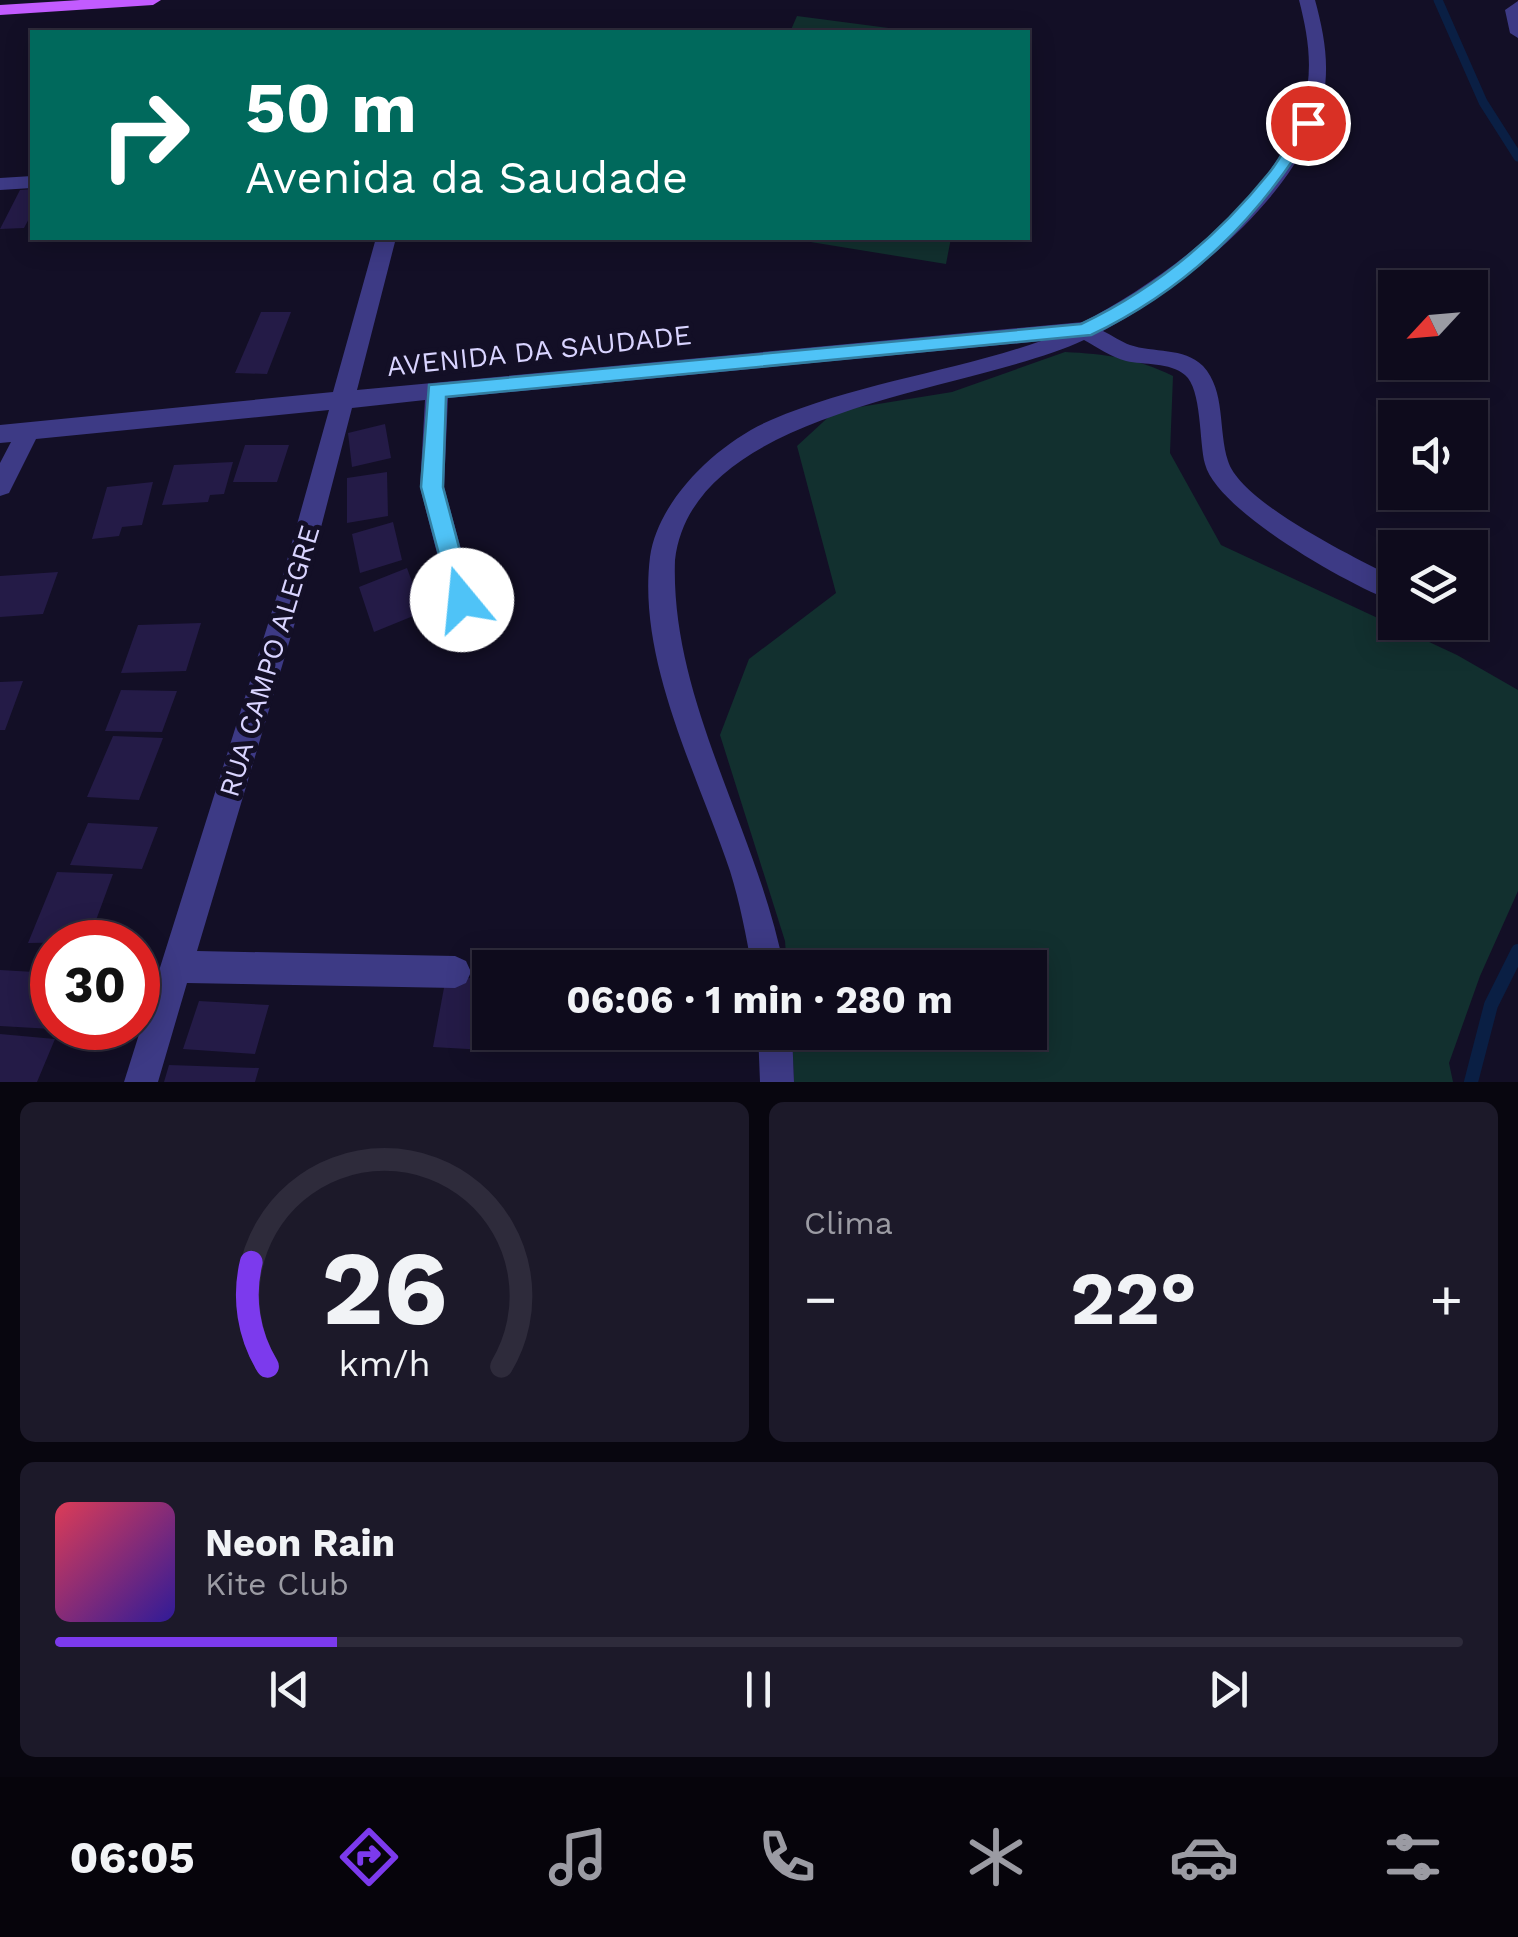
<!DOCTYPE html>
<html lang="pt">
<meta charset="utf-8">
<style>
:root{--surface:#0e0b1c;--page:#1c1929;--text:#f1f3f6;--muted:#9b9ba3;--line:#2e2b3b;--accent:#7c3aed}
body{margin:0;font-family:"Work Sans",sans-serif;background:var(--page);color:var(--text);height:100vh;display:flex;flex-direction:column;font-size:38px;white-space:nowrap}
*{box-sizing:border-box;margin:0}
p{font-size:32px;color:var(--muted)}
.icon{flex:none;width:55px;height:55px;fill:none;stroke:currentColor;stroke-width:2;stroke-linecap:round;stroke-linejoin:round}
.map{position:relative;height:1082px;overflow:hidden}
.sheet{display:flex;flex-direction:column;gap:20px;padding:20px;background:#08060f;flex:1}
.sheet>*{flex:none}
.banner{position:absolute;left:30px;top:30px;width:1000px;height:210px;border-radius:0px;box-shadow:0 5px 25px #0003,0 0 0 2px var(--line);background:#00695c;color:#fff;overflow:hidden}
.needle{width:65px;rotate:244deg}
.controls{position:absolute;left:1378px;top:270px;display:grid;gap:20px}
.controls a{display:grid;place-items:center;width:110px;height:110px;border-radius:0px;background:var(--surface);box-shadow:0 5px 25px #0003,0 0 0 2px var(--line);font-size:50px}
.speed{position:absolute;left:30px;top:920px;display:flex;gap:20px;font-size:50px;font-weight:700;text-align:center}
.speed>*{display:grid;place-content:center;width:130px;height:130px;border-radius:50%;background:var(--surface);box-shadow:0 5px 25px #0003,0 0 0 2px var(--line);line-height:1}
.speed .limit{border:15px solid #d22;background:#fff;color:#111}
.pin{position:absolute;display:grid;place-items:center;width:85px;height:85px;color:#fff;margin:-42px;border:5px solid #fff;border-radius:50%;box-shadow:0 2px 10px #0007}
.me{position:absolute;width:110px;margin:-55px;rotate:343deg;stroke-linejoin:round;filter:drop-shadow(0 0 8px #0008)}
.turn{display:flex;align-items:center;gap:35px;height:210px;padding:0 50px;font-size:45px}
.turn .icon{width:130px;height:130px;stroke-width:2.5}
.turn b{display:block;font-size:70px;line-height:85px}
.big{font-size:75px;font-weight:700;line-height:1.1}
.sheet .card{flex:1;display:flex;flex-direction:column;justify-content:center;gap:15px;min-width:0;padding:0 35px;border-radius:15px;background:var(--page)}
.sheet .dial{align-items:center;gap:0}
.dial svg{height:260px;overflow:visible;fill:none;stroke:var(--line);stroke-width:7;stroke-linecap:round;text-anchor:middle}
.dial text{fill:var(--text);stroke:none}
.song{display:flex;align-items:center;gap:30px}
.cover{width:120px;height:120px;border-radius:15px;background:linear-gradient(135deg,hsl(350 70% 55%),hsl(250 70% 35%))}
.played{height:10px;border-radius:5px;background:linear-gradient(90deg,var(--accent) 20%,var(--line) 20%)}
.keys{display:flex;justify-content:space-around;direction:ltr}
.heat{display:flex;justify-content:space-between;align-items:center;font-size:55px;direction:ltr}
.sheet .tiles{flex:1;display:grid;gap:20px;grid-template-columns:1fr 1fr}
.card:last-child{grid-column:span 2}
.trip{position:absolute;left:472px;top:950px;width:575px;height:100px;border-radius:0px;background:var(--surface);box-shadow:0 5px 25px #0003,0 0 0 2px var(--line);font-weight:700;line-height:100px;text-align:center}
.tabs{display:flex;height:160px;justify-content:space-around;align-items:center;background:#06040b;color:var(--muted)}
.tabs .icon{width:70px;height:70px}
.tabs .on{color:var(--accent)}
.tabs b{font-size:45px;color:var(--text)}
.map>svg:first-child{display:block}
.green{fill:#12302f}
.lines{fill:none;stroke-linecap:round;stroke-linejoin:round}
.stream-far1{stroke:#0a1f44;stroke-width:9}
.stream{stroke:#0a1f44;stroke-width:14}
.building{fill:#241b47}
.street{fill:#3d3a85;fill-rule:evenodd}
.primary{fill:#c25bff;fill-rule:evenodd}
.route{fill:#4fc3f7;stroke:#337fa1;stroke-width:2.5}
.labels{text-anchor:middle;stroke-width:10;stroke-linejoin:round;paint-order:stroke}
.street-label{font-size:28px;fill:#d9d4ff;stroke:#130f26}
</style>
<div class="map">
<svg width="1518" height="1082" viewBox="0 0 1518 1082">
<rect width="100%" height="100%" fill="#130f26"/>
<!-- green -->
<path class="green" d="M797,16L919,32H790Z
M786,238H951L946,264Z
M1065,352C1105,354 1137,358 1173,376L1170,453L1221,545L1457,655L1518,690V891L1480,976L1449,1063L1453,1082H794L792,1033L1030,1032V968L787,967L785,941L720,735L749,659L836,593L797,446L835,411L952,392Z"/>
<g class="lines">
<!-- stream-far1 -->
<path class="stream-far1" d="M1438,0L1483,102L1518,157"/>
<!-- stream -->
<path class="stream" d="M1471,1082L1491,1005L1518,951"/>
</g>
<!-- building -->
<path class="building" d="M32,189V213L24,228L0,229L20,190Z
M261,312H291L267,374L235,373Z
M385,424L391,458L352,467L348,433Z
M245,445H289L277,482H233Z
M233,462L224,494L210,495L208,502L162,505L174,465Z
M387,472L388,516L347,523V478Z
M153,482L142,525L122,527L119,536L92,539L107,487Z
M393,522L402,560L360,573L352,534Z
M407,568L423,612L374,632L359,587Z
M58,572L43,614L0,617V576Z
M201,623L186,671L121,673L138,625Z
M23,681L5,730H0V682Z
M121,690L177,691L162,732L105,731Z
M113,736L163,738L139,800L87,797Z
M88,823L158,827L142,869L70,865Z
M57,872L113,874L88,942L28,943Z
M0,970L52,973V1029L0,1026Z
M446,977L490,979L485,1050L433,1047Z
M199,1001L269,1005L255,1054L183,1049Z
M0,1034L55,1039L37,1082H0Z
M169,1065L259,1068L255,1082H164Z"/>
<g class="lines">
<!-- street -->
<path class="street" d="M1299,0H1315C1324,33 1330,65 1323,99C1303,193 1183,288 1103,331C1112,335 1121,342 1130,345C1153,353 1184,347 1203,366C1226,391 1218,430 1228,461C1241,503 1356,558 1395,578V602C1350,586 1217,511 1205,464C1199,442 1202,389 1185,375C1170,362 1144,365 1126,361C1111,357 1097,347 1084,340C972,393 693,406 675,560C670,701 758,831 784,968H752C746,935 740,903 730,871C698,775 637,661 650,557C658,499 719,442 771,420C858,383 952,372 1041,341L448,398L444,487L475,600L471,608L462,611L453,608L449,600L420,487L425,400L352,408L305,589L197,951L455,956L466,961L471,972L466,983L455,988L187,983L158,1082H124L279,589L329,410L36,439L9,493L0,496V463L11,442L0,443V425L333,392L376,238H396L357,390L1083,322C1164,280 1276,197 1303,106C1314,70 1308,35 1299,0Z
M1518,1V38L1510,33L1505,10Z
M32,176V188L0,190V178Z
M1470,614L1482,620L1486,628L1482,636L1473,640L1452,630L1448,622H1470Z
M758,1032H792L794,1082H760Z"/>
<!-- primary -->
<path class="primary" d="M80,0H161L153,5L0,15V5Z"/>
</g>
<!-- route -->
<path class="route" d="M1308,118L1317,123C1261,216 1190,288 1091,335L446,397L443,487L473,600L470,607L462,610L453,607L421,487L429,385L1081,324C1155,289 1218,236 1269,173C1282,157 1291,137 1303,119Z"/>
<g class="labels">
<!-- street labels -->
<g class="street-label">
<text transform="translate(539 350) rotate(-6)" y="10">AVENIDA DA SAUDADE</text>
<text transform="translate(269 661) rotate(-73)" y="10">RUA CAMPO ALEGRE</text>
</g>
</g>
</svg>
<div class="controls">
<a><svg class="needle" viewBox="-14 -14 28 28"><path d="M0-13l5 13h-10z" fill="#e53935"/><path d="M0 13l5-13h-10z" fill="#9b9ba3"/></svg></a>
<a><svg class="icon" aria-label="sound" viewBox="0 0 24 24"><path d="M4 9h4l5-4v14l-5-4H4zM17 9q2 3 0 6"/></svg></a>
<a><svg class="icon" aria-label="layers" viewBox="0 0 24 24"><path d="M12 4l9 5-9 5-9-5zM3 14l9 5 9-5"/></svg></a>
</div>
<div class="speed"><div class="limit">30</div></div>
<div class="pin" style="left:1308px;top:123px;background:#d93025"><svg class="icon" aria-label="arrive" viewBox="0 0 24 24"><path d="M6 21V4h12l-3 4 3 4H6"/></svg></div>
<svg class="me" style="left:462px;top:600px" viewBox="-20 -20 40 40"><circle r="19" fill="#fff"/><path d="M0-13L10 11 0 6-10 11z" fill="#4fc3f7"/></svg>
<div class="trip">06:06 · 1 min · 280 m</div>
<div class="banner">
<div class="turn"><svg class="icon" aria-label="right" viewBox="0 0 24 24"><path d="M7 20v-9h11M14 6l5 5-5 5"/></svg><div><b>50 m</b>Avenida da Saudade</div></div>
</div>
</div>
<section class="sheet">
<div class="tiles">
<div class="card dial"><svg viewBox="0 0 100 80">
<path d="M14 69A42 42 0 1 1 86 69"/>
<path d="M14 69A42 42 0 0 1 9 37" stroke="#7c3aed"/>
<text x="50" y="56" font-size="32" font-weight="700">26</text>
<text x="50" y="72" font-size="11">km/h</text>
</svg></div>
<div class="card"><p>Clima</p>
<div class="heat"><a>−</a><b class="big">22°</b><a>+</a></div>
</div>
<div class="card">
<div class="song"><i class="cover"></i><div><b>Neon Rain</b><p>Kite Club</p></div></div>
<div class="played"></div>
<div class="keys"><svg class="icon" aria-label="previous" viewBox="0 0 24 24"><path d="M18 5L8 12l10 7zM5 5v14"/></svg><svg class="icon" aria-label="pause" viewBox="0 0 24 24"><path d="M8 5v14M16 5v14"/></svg><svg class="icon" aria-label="next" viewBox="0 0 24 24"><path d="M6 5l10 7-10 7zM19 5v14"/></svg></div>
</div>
</div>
</section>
<nav class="tabs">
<b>06:05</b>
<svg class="icon on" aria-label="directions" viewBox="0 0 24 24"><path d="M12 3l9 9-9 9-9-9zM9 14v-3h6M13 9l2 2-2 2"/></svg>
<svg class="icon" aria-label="music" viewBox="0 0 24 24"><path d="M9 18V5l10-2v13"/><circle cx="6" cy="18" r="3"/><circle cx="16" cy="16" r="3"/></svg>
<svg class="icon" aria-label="phone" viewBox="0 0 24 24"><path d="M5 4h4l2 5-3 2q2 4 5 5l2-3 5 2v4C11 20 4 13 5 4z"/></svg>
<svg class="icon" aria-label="climate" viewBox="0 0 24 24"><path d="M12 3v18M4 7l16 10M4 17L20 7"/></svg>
<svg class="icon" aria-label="car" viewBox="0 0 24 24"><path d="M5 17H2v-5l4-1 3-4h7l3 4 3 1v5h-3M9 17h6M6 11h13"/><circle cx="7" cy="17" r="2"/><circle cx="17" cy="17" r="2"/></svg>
<svg class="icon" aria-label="filters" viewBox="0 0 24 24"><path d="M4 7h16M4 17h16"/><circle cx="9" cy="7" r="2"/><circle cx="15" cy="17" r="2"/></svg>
</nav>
